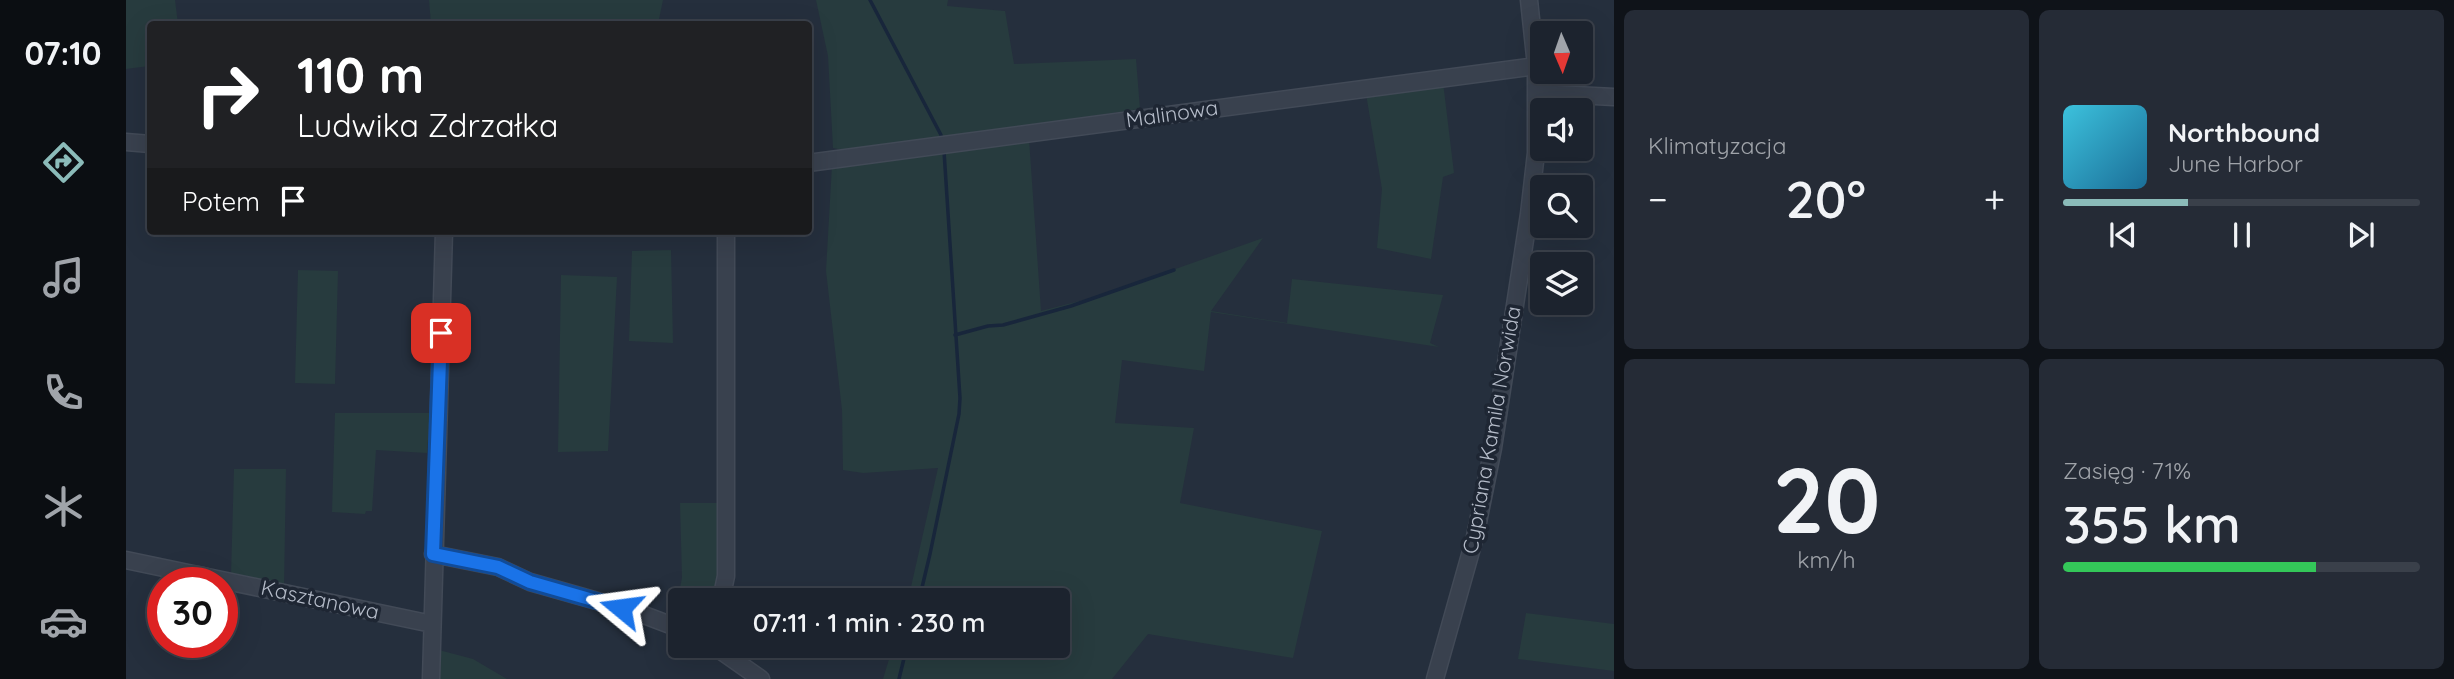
<!DOCTYPE html>
<html lang="pl">
<meta charset="utf-8">
<style>
:root{--surface:#1c232e;--page:#252b36;--text:#f1f3f6;--muted:#a0a4aa;--line:#3a404a;--accent:#8bbbb9}
body{margin:0;font-family:Quicksand,sans-serif;background:var(--page);color:var(--text);height:100vh;display:flex;flex-direction:column;font-size:26px;white-space:nowrap}
*{box-sizing:border-box;margin:0}
p{font-size:23px;color:var(--muted)}
.icon{flex:none;width:38px;height:38px;fill:none;stroke:currentColor;stroke-width:2;stroke-linecap:round;stroke-linejoin:round}
.map{position:relative;flex:1;overflow:hidden}
.sheet{display:flex;flex-direction:column;gap:10px;padding:10px;background:#0f1319;width:840px}
.sheet>*{flex:none}
.hud{position:absolute;left:21px;top:21px;width:665px;height:214px;border-radius:7px;box-shadow:0 7px 28px #0002,0 0 0 2px var(--line);background:#202124;color:#fff;overflow:hidden}
.needle{width:46px;rotate:178deg}
.tools{position:absolute;left:1404px;top:21px;display:grid;gap:14px}
.tools a{display:grid;place-items:center;width:63px;height:63px;border-radius:7px;background:var(--surface);box-shadow:0 7px 28px #0002,0 0 0 2px var(--line);font-size:35px}
.speed{position:absolute;left:21px;top:567px;display:flex;gap:14px;font-size:35px;font-weight:700;text-align:center}
.speed>*{display:grid;place-content:center;width:91px;height:91px;border-radius:50%;background:var(--surface);box-shadow:0 7px 28px #0002,0 0 0 2px var(--line);line-height:1}
.speed .limit{border:10px solid #d22;background:#fff;color:#111}
.pin{position:absolute;display:grid;place-items:center;width:60px;height:60px;color:#fff;margin:-30px;border-radius:14px;box-shadow:0 4px 10px #0006}
.me{position:absolute;width:77px;margin:-38px;rotate:286deg;stroke-linejoin:round;filter:drop-shadow(0 0 5px #0008)}
.turn{display:flex;align-items:center;gap:24px;height:147px;padding:0 35px;font-size:32px}
.turn .icon{width:91px;height:91px;stroke-width:2.5}
.turn b{display:block;font-size:49px;line-height:60px}
.then{display:flex;align-items:center;height:66px;padding:0 35px;background:#0003;gap:14px;font-size:26px}
.big{font-size:52px;font-weight:600;line-height:1.1}
.sheet .card{flex:1;display:flex;flex-direction:column;justify-content:center;gap:10px;min-width:0;padding:0 24px;border-radius:10px;background:var(--page)}
.sheet .dial{align-items:center;gap:0}
.dial b{font-size:91px;line-height:1}
.song{display:flex;align-items:center;gap:21px}
.cover{width:84px;height:84px;border-radius:10px;background:linear-gradient(135deg,hsl(190 70% 55%),hsl(200 70% 35%))}
.played{height:7px;border-radius:4px;background:linear-gradient(90deg,var(--accent) 35%,var(--line) 35%)}
.keys{display:flex;justify-content:space-around;direction:ltr}
.heat{display:flex;justify-content:space-between;align-items:center;font-size:38px;direction:ltr}
.charge{height:10px;border-radius:5px;background:linear-gradient(90deg,#34c759 71%,var(--line) 0)}
.sheet .tiles{flex:1;display:grid;gap:10px;grid-template-columns:repeat(2,1fr)}
.trip{position:absolute;left:542px;top:588px;width:402px;height:70px;border-radius:7px;background:var(--surface);box-shadow:0 7px 28px #0002,0 0 0 2px var(--line);font-weight:600;line-height:70px;text-align:center}
main{display:flex;flex:1;min-height:0}
.tab-bar{display:flex;flex-direction:column;width:126px;justify-content:space-around;align-items:center;background:#0b0e12;color:var(--muted)}
.tab-bar .icon{width:49px;height:49px}
.tab-bar .current{color:var(--accent)}
.tab-bar b{font-size:32px;color:var(--text)}
.map>svg:first-child{display:block}
.green{fill:#273b3e}
.lines{fill:none;stroke-linecap:round;stroke-linejoin:round}
.stream{stroke:#18263b;stroke-width:3.5}
.minor-casing{stroke:#424a57;stroke-width:19}
.minor{stroke:#39414e;stroke-width:16}
.route-casing{stroke:#114b97;stroke-width:18}
.route{stroke:#1a73e8;stroke-width:12}
.labels{text-anchor:middle;stroke-width:7;stroke-linejoin:round;paint-order:stroke}
.street-label{font-size:21px;fill:#b5bcc9;stroke:#1e2633}
</style>
<main>
<nav class="tab-bar">
<b>07:10</b>
<svg class="icon current" aria-label="directions" viewBox="0 0 24 24"><path d="M12 3l9 9-9 9-9-9zM9 14v-3h6M13 9l2 2-2 2"/></svg>
<svg class="icon" aria-label="music" viewBox="0 0 24 24"><path d="M9 18V5l10-2v13"/><circle cx="6" cy="18" r="3"/><circle cx="16" cy="16" r="3"/></svg>
<svg class="icon" aria-label="phone" viewBox="0 0 24 24"><path d="M5 4h4l2 5-3 2q2 4 5 5l2-3 5 2v4C11 20 4 13 5 4z"/></svg>
<svg class="icon" aria-label="climate" viewBox="0 0 24 24"><path d="M12 3v18M4 7l16 10M4 17L20 7"/></svg>
<svg class="icon" aria-label="car" viewBox="0 0 24 24"><path d="M5 17H2v-5l4-1 3-4h7l3 4 3 1v5h-3M9 17h6M6 11h13"/><circle cx="7" cy="17" r="2"/><circle cx="17" cy="17" r="2"/></svg>
</nav>
<div class="map">
<svg width="1488" height="679" viewBox="0 0 1488 679">
<rect width="100%" height="100%" fill="#252f3d"/>
<!-- green -->
<path class="green" d="M0,0H49L52,24H24L23,66L0,69Z
M303,0H537L532,24H305Z
M690,0H822L821,6L879,11L888,64L1010,59L1014,109L724,151L707,148L702,56Z
M1317,82L1328,173L1317,177L1305,259L1251,248L1256,189L1240,94Z
M903,139L915,311L973,296L1137,238L1085,311L1161,323L1166,279L1317,295L1304,343L1313,347L1085,312L1078,371L996,360L989,423L1068,428L1054,503L1196,531L1167,658L1022,634L986,679H757L767,646H933V600H782L812,468L737,473L717,470L716,410L700,271L706,165Z
M545,250L547,343L503,341L506,251Z
M172,270L212,271L209,384L169,383Z
M435,275L491,277L482,451L432,452Z
M209,413H304L301,453L250,450L246,511H240L239,514L206,512Z
M108,469H160L158,587L105,575Z
M554,503H596V569L590,600H555V623L547,620L556,578Z
M1400,613L1488,624V671L1392,659Z
M313,650L347,659L381,679H312Z"/>
<g class="lines">
<!-- stream -->
<path class="stream" d="M744,0L815,135
M829,335L862,326L877,325L945,306L1048,270
M793,600L804,554L833,414L834,398L818,151
M773,679L781,646"/>
<!-- minor casing -->
<g class="minor-casing">
<path id="minor" d="M1410,93L1488,97
M0,142L24,144
M682,163L1410,66
M307,554L372,567L404,582L510,612L555,629
M0,560L306,624
M595,600L600,576V231
M588,646L635,679
M305,679L318,231
M1309,679L1349,537L1367,448L1403,214L1410,153V66L1403,0"/>
</g>
<!-- minor -->
<use href="#minor" class="minor"/>
</g>
<g class="lines">
<!-- route casing -->
<g class="route-casing">
<path id="route" d="M315,333L307,554L372,567L404,582L495,608"/>
</g>
<!-- route -->
<use href="#route" class="route"/>
</g>
<g class="labels">
<!-- street labels -->
<g class="street-label">
<text transform="translate(1046 114) rotate(-8)" y="7">Malinowa</text>
<text transform="translate(1366 430) rotate(-80)" y="7">Cypriana Kamila Norwida</text>
<text transform="translate(194 600) rotate(12)" y="7">Kasztanowa</text>
</g>
</g>
</svg>
<div class="tools">
<a><svg class="needle" viewBox="-14 -14 28 28"><path d="M0-13l5 13h-10z" fill="#e53935"/><path d="M0 13l5-13h-10z" fill="#a0a4aa"/></svg></a>
<a><svg class="icon" aria-label="sound" viewBox="0 0 24 24"><path d="M4 9h4l5-4v14l-5-4H4zM17 9q2 3 0 6"/></svg></a>
<a><svg class="icon" aria-label="search" viewBox="0 0 24 24"><circle cx="10" cy="10" r="6"/><path d="M15 15l6 6"/></svg></a>
<a><svg class="icon" aria-label="layers" viewBox="0 0 24 24"><path d="M12 4l9 5-9 5-9-5zM3 14l9 5 9-5"/></svg></a>
</div>
<div class="speed"><div class="limit">30</div></div>
<div class="pin" style="left:315px;top:333px;background:#d93025"><svg class="icon" aria-label="arrive" viewBox="0 0 24 24"><path d="M6 21V4h12l-3 4 3 4H6"/></svg></div>
<svg class="me" style="left:495px;top:608px" viewBox="-20 -20 40 40"><path d="M0-17L14 15 0 8-14 15z" fill="#1a73e8" stroke="#fff" stroke-width="4"/></svg>
<div class="trip">07:11 · 1 min · 230 m</div>
<div class="hud">
<div class="turn"><svg class="icon" aria-label="right" viewBox="0 0 24 24"><path d="M7 20v-9h11M14 6l5 5-5 5"/></svg><div><b>110 m</b>Ludwika Zdrzałka</div></div>
<div class="then">Potem<svg class="icon" aria-label="arrive" viewBox="0 0 24 24"><path d="M6 21V4h12l-3 4 3 4H6"/></svg></div>
</div>
</div>
<section class="sheet">
<div class="tiles">
<div class="card"><p>Klimatyzacja</p>
<div class="heat"><a>−</a><b class="big">20°</b><a>+</a></div>
</div>
<div class="card">
<div class="song"><i class="cover"></i><div><b>Northbound</b><p>June Harbor</p></div></div>
<div class="played"></div>
<div class="keys"><svg class="icon" aria-label="previous" viewBox="0 0 24 24"><path d="M18 5L8 12l10 7zM5 5v14"/></svg><svg class="icon" aria-label="pause" viewBox="0 0 24 24"><path d="M8 5v14M16 5v14"/></svg><svg class="icon" aria-label="next" viewBox="0 0 24 24"><path d="M6 5l10 7-10 7zM19 5v14"/></svg></div>
</div>
<div class="card dial"><b>20</b><p>km/h</p></div>
<div class="card"><p>Zasięg · 71%</p><b class="big">355 km</b><div class="charge"></div></div>
</div>
</section>
</main>
